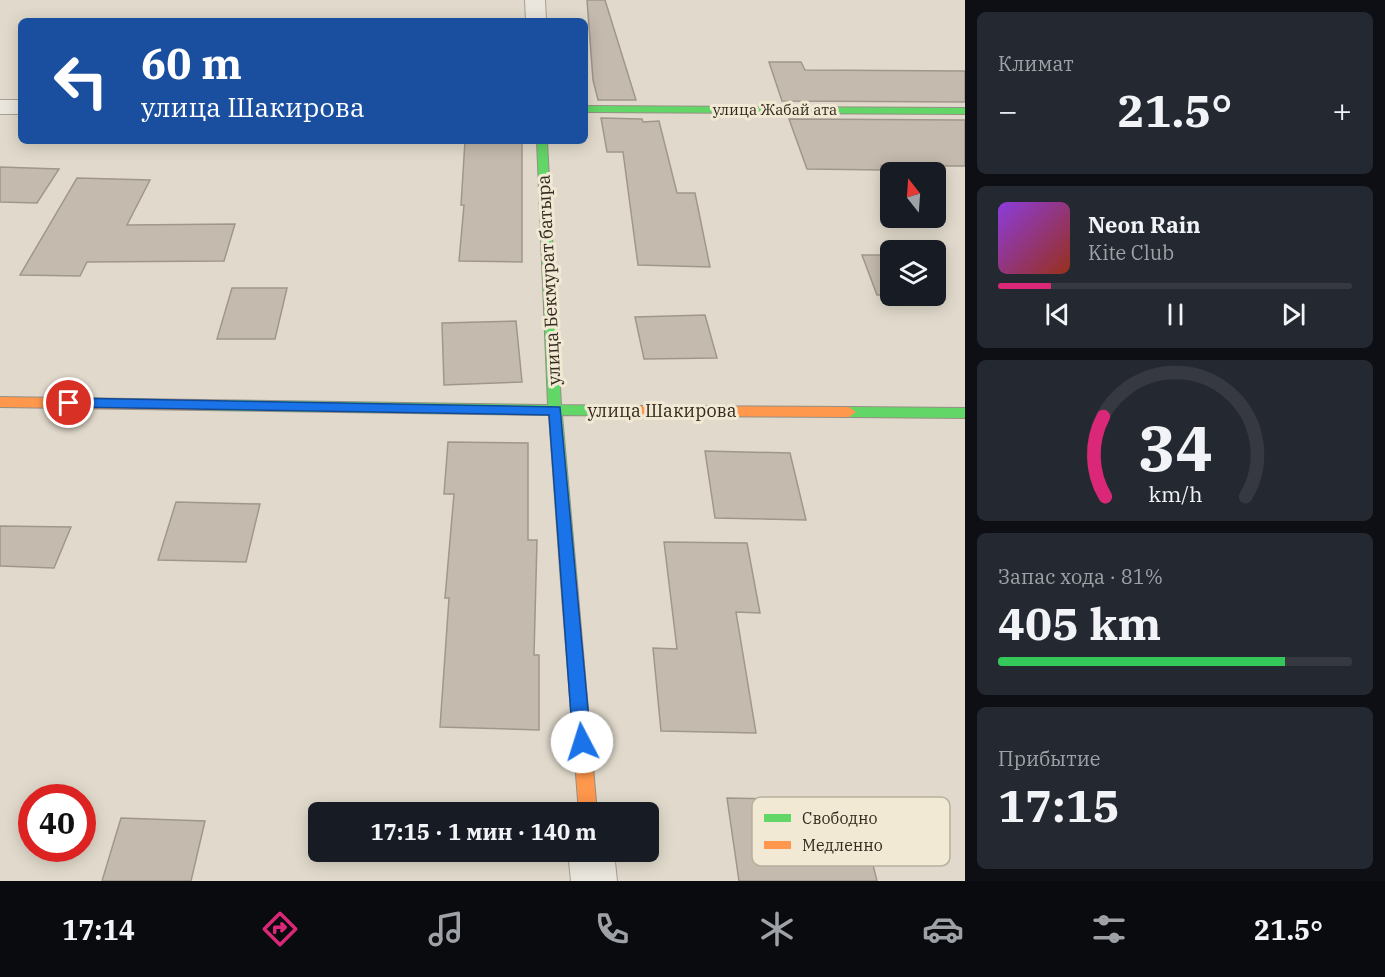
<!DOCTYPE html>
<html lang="ru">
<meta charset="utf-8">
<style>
:root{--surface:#171b24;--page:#242831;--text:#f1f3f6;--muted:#9ea1a6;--line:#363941;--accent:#db2777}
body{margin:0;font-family:"IBM Plex Serif",serif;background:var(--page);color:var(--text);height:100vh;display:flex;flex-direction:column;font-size:22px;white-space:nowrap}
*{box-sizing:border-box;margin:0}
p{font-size:20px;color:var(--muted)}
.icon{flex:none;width:33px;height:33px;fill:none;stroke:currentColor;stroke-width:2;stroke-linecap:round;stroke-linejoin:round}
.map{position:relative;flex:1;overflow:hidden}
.side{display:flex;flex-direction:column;gap:12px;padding:12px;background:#0d0f14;width:420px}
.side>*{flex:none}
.hud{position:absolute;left:18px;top:18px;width:570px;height:126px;border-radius:9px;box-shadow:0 3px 15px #0003;background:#1a4fa0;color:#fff;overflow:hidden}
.needle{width:39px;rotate:343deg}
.controls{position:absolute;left:880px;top:162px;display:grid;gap:12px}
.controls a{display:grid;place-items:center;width:66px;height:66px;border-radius:9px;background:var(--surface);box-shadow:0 3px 15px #0003;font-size:30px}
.speed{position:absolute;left:18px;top:784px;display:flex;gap:12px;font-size:30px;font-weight:700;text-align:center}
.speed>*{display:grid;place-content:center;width:78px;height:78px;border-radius:50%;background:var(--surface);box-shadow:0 3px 15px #0003;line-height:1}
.speed .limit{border:9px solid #d22;background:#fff;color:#111}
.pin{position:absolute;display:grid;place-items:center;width:51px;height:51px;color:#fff;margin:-26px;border:3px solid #fff;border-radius:50%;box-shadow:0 2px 6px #0007}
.me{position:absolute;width:66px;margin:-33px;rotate:355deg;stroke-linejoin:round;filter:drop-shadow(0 0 4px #0008)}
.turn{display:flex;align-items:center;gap:21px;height:126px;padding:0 24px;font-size:27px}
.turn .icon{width:78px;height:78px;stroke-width:2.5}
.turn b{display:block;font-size:42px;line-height:51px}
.big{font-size:45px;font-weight:700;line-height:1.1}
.side .widget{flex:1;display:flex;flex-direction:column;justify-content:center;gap:9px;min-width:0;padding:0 21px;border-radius:9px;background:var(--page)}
.side .dial{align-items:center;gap:0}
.dial svg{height:156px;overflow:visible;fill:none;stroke:var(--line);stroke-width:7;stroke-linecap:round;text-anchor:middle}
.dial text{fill:var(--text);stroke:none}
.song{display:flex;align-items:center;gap:18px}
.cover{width:72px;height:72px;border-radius:9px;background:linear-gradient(135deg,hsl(270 70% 55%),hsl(10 70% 35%))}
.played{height:6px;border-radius:3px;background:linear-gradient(90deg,var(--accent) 15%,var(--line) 15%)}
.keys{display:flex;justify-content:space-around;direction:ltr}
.heat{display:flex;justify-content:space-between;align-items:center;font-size:33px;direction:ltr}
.charge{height:9px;border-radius:4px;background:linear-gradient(90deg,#34c759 81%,var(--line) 0)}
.trip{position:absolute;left:308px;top:802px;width:351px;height:60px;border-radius:9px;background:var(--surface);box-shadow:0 3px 15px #0003;font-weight:700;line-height:60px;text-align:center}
.menu{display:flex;height:96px;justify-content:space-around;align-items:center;background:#090b0e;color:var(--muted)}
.menu .icon{width:42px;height:42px}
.menu .selected{color:var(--accent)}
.menu b{font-size:27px;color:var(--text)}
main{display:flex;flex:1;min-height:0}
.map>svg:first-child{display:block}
.building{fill:#c4baad;stroke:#a0978c;stroke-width:1.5}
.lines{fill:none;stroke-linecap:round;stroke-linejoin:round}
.street-casing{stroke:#a6a095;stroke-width:2}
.fast-casing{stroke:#968f85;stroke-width:2}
.slow-casing{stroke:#968f85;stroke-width:2}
.street{fill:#eae6dd;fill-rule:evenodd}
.fast{fill:#63d668;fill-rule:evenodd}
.slow{fill:#ff974d;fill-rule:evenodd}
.route{fill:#1a73e8;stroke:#114b97;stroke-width:1.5}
.labels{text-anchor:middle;stroke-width:6;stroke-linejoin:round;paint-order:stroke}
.far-street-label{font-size:15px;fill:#33291f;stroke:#f1e9d3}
.street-label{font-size:18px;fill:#33291f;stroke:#f1e9d3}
.key{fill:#f1e9d3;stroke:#b8af9d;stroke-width:1.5}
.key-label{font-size:16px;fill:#33291f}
</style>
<main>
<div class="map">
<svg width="965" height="881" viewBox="0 0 965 881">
<rect width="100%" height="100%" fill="#e1dacc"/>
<!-- building -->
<path class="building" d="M587,0H605L636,100H598L593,80Z
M769,62H801L805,70L965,71V102L782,101Z
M601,118L642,119L643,122L659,121L677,193H695L710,267L638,265L623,152H607Z
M789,119L965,120V166H881L883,170L807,169Z
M465,141H522V262L459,261L464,205H461Z
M0,167L59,169L37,203L0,202Z
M77,178L150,180L127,225L235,224L224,261L87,262L80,276L20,275Z
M862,255H891V295H877Z
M232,288H287L275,339H217Z
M705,315L717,358L644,359L635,317Z
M516,321L522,382L444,385L442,323Z
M448,442L528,443V540H537L534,655H539V730L440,727L449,598H445L454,494H444Z
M705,451L790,453L806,520L715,518Z
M176,502L260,504L246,562L158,560Z
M0,526L71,527L54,568L0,566Z
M664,542L747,543L760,613L736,612L756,733L661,731L653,648L677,649Z
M727,798L857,801L877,881H739Z
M121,818L205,821L191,881H102Z"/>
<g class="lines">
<!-- street casing -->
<g class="street-casing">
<path id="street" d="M525,0H545L546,21H526Z
M0,100H21V114H0Z
M568,852H614L617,881H571Z"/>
</g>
<!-- fast casing -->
<g class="fast-casing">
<path id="fast" d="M585,106L965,108V114L585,112Z
M537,141H547L561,405L630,406L637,411L630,416L562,415L577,583L574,588L569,589L564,588L561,583L549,415L201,410L194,405L201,400L548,405Z
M849,407L965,408V418L849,417L842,412Z"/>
</g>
<!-- slow casing -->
<g class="slow-casing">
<path id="slow" d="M0,397L201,400L208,405L201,410L0,407Z
M630,406L849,407L856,412L849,417L630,416L623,411Z
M569,577L574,578L577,583L597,813H579L561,583L564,578Z"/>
</g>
<!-- street -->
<use href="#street" class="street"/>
<!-- fast -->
<use href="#fast" class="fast"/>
<!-- slow -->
<use href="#slow" class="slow"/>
</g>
<!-- route -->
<path class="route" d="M69,398L560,407L591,742L588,748L582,750L576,748L573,742L549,415L69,407L63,403Z"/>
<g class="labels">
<!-- far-street labels -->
<g class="far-street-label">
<text x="775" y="115">улица Жабай ата</text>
</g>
<!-- street labels -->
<g class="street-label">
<text transform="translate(549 280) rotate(-93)" y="6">улица Бекмурат батыра</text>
<text x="662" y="417">улица Шакирова</text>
</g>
</g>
<!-- legend -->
<rect x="752" y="797" width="198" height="69" rx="9" class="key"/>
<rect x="764" y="814" width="27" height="8" fill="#63d668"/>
<rect x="764" y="841" width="27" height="8" fill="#ff974d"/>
<g class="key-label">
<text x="802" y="824">Свободно</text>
<text x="802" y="851">Медленно</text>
</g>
</svg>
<div class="controls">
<a><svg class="needle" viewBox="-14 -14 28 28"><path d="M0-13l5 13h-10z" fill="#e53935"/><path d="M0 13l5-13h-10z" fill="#9ea1a6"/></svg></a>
<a><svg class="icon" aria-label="layers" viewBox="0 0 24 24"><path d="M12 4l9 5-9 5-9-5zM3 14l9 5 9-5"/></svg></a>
</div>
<div class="speed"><div class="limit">40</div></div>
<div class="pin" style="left:69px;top:403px;background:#d93025"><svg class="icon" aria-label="arrive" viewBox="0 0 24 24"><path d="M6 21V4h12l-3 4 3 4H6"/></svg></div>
<svg class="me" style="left:582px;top:742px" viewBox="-20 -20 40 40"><circle r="19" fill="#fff"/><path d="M0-13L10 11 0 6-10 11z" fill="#1a73e8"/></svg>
<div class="trip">17:15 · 1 мин · 140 m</div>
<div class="hud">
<div class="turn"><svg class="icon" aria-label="left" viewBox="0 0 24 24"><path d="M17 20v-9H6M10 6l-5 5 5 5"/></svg><div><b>60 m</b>улица Шакирова</div></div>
</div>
</div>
<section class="side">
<div class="widget"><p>Климат</p>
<div class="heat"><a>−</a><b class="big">21.5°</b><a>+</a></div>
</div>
<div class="widget">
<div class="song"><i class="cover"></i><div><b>Neon Rain</b><p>Kite Club</p></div></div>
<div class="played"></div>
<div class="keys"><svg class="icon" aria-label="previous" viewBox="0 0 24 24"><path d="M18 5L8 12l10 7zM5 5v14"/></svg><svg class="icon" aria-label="pause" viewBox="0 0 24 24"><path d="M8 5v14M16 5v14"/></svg><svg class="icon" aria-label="next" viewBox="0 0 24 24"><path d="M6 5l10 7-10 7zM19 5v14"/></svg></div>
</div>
<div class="widget dial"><svg viewBox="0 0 100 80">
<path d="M14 69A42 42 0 1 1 86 69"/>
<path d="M14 69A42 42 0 0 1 13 28" stroke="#db2777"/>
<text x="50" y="56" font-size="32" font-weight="700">34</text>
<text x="50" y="72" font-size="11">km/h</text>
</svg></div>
<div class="widget"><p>Запас хода · 81%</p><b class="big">405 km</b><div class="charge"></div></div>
<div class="widget"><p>Прибытие</p><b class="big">17:15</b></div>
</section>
</main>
<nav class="menu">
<b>17:14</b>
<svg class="icon selected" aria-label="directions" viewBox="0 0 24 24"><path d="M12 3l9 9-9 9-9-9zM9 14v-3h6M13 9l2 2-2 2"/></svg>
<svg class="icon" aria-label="music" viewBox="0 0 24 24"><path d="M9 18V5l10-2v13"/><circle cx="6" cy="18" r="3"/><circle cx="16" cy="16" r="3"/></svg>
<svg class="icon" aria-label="phone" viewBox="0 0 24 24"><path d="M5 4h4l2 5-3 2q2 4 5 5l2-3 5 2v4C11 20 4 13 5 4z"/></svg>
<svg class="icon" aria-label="climate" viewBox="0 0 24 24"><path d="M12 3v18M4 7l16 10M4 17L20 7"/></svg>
<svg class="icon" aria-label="car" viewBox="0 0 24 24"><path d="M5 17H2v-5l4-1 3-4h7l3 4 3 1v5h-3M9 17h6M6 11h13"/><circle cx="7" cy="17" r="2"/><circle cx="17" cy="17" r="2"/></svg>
<svg class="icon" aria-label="filters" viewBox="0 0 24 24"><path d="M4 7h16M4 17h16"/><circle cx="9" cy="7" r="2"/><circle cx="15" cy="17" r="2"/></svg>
<b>21.5°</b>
</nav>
